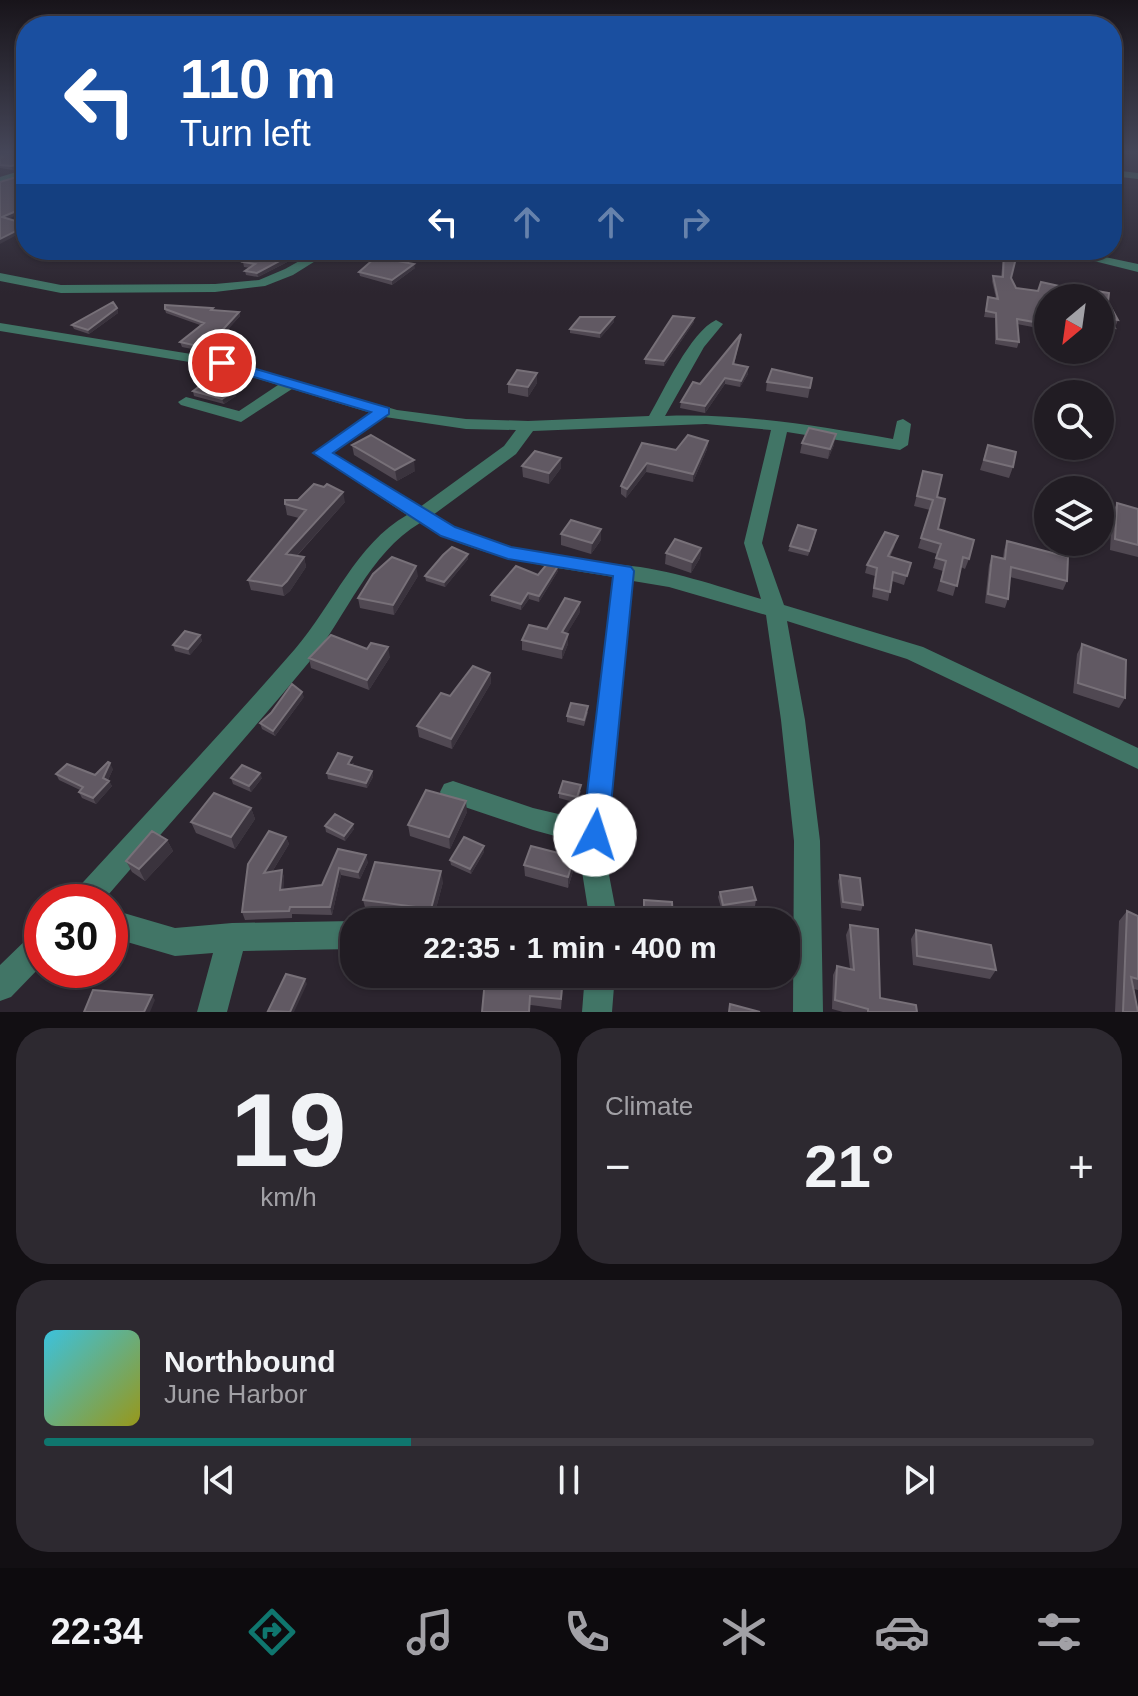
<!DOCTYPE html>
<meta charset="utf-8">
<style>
:root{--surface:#211c23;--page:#2d2930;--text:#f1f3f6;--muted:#a2a1a6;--line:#3e3a41;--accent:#0f766e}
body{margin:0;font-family:Arial,sans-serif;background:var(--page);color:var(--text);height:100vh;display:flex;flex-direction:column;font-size:30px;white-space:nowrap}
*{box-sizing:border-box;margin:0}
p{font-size:26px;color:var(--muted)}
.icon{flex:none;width:44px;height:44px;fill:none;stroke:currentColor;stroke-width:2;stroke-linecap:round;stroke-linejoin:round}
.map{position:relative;height:1012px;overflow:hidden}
.panel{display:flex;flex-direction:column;gap:16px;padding:16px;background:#120f13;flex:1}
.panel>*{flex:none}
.banner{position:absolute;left:16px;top:16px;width:1106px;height:244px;border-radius:32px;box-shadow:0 2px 6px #0004,0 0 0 2px var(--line);background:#1a4fa0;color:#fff;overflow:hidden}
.needle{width:52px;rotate:209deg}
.tools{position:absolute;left:1034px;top:284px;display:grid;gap:16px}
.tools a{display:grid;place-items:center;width:80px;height:80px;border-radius:50%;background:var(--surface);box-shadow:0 2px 6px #0004,0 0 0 2px var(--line);font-size:40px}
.speed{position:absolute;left:24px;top:884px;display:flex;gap:16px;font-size:40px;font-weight:700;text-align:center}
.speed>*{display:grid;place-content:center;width:104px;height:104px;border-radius:50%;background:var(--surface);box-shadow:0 2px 6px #0004,0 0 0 2px var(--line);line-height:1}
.speed .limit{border:12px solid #d22;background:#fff;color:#111}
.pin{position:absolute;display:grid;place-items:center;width:68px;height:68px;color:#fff;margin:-34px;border:4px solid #fff;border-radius:50%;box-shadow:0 2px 8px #0007}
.me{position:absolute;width:88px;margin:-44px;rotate:5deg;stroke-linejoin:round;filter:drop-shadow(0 0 6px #0008)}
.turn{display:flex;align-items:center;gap:28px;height:168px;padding:0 32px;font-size:36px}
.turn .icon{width:104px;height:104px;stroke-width:2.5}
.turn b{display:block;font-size:56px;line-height:68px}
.lanes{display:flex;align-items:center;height:76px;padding:0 32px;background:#0003;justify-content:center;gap:40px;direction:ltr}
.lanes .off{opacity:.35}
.big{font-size:60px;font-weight:600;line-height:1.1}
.panel .widget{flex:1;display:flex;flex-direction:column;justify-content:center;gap:12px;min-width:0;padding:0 28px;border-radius:32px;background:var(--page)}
.panel .dial{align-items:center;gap:0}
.dial b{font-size:104px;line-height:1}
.song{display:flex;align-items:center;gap:24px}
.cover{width:96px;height:96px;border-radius:12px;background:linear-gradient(135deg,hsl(190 70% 55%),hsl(60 70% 35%))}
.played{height:8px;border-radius:4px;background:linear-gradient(90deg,var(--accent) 35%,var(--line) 35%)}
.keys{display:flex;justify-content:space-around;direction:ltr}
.heat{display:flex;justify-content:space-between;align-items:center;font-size:44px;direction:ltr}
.panel .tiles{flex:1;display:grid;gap:16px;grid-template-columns:1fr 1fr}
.widget:last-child{grid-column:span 2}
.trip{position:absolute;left:340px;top:908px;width:460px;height:80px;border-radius:32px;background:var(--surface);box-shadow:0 2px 6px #0004,0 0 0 2px var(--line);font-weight:600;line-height:80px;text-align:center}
.menu{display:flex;height:128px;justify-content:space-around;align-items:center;background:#0d0b0e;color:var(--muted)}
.menu .icon{width:56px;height:56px}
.menu .active{color:var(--accent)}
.menu b{font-size:36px;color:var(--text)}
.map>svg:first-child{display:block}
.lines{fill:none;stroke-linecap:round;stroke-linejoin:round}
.minor{fill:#417566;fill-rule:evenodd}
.wall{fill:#504852}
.shaded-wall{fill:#3a333d}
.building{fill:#615963;stroke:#777078;stroke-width:2}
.route{fill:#1a73e8;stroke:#114b97;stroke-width:2}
</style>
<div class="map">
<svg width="1138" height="1012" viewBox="0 0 1138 1012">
<rect width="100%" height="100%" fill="#2c252f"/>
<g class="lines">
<!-- minor -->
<path class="minor" d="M26,169V175L0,183V177Z
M1112,170L1138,173V179L1112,176Z
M319,250H333L293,275L265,286L215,292L61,293L0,281V273L61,285L215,284L259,280L285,269Z
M1050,250H1072L1138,264V272Z
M716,320L723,324L704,347L665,416C742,413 817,426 893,439L897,421L903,419L911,424L908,445L900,450L787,432L762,543L784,605L923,647L1138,748V769L907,659L787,621L805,720L820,841L823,1012H793L794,841L781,720L766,615L669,587L633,581L606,859L618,922H590L580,859L581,843L533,830L444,800L440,792L444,784L453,781L533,808L584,820L613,577C547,566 478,559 420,523C369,553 347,616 310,661C243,742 171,822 102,902H70L74,892C148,811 223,732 295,649C333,605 356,544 407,515L313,453L371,413L292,389L241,422L181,405L178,402L186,397L239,411L278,385L220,367L0,331V323L222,359L397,410L466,419L528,421L649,416C663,392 691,331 716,320ZM385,417L466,429L516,430L504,446L420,507L332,453ZM706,424L771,430L744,543L761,599C717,586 669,569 623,565C559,558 489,549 433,515L516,454L533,431Z
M110,909L175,928L232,923L354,921L357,922H354V949L243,951L227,1012H197L213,953L175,956L110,937Z
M42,930V965L11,997L0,1001V965L32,934Z
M585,974H615L612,1012H582Z"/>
</g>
<!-- wall -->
<path class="wall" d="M0,152H26V167L13,170L0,168Z
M106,250H172L167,253L159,252L143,260L107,253Z
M261,250H301L300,251L301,255L258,277L246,275L245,271L250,268L244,267L243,262Z
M1004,250H1018L1011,278L1016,288L1048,298V342L1043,329L1017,324L1019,342L1017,348L995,344V318L984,317L988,297L996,298L992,281L993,276L1001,277Z
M415,268L392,285L360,276L359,272Z
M1100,298L1108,302L1118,320L1116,325H1114L1115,328L1113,333L1100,332Z
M117,308L118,313L89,334L74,329L72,325Z
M165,309L239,312L240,316L207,352L182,347L180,342L200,325L166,313Z
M694,318V322L664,366L645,364V359Z
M614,322L600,338L570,333V329Z
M741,334L734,365L748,367V374L740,387L725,384L705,413L680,408L681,402L700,384Z
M245,378L229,390L236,396L224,404L194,396L193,391Z
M812,378L808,398L766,391L767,382Z
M537,383L528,397L508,393V384Z
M708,441L707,449L693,482L646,472L626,498L621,494V486L642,443L676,450Z
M802,443L834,445L828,459L800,453Z
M352,445L415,471L397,481L354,455Z
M988,445L1013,467L1009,478L980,470Z
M561,458V468L549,484L523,477L522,466Z
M923,471L937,497L938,529L969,559L965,569L961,567L953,596L937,591L943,571L933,568L937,554L918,548L930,510L914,506Z
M345,502L297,556L304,557L306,567L290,591L284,596L251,590L248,580L299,518L287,515L285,504Z
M1117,503L1138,509V557L1110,550L1112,514Z
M601,529V540L591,554L561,545V534Z
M815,536L808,556L788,551L790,546Z
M1007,541L1067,581L1063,590L1010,577L1008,599L1005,608L985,603L989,565L992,556L1003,558L1004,550Z
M895,545L890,557L911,563L904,585L892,581L888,601L872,597L875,576L865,573L867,565Z
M701,548L700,558L691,573L665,564L666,553Z
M468,554V559L445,587L426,581L425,576Z
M558,566V571L539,602L529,599L521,610L491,601V595Z
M418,576L394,615L360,608L358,598Z
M580,612L567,633L568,644L562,659L522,650V640L547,629Z
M200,635L202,641L190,655L175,651L173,645Z
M1082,644L1125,698L1119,708L1073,693L1077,654Z
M367,649L390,657L369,690L311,668L309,658Z
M490,673L491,683L452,749L419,737L417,726L450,696Z
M304,697L275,736L262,729L260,723Z
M588,712L584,726L567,722V716Z
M354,763L352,766L372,771L373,777L367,788L328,779L327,773Z
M113,769L108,780L112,786L96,804L82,798L79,792L80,790L59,780L56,774L95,775Z
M231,778H262L251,792L233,784Z
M581,791L577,803L559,798V793Z
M251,808L255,819L235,849L196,833L191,822Z
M467,812L450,849L410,836L408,825Z
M325,826L354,829L345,841L326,832Z
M286,837L289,844L272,872L282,870L284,878L283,890L322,885L338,849L368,862L360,879L341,875L332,915L292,914V918L245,920L242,912Z
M167,840L173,851L145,881L132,872L126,861Z
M484,852L471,874L451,865L450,860Z
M524,865L574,868L568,888L525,876Z
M840,875L863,905L861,911L841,908L838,881Z
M443,882L433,920L366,911L363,900Z
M720,892L756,900L755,906L722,911L718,897Z
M1127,911L1138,916V990L1134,989L1138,1012H1115L1119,921Z
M850,925L880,998L917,1012H843L832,1009L833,975L837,966L850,969L846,935Z
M916,930L996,970L990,979L913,965L911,939Z
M564,974L561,1009L531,1005L482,1012L540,983Z
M651,974H707L705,985L651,977Z"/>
<!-- shaded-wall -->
<path class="shaded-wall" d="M26,163V167L13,170L11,166Z
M26,207V211L3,221L2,217Z
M26,226V230L0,244V239Z
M153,250H158L159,252L143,260L141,256Z
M294,250H301L300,251L301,255L258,277L257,273Z
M414,264L415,268L392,285V280Z
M117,308L118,313L89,334L88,330Z
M239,312L240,316L207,352L206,348Z
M614,317V322L600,338V333Z
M694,318V322L664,366V361Z
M748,367V374L740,387L741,381Z
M243,373L245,378L225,393L224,388Z
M537,373V383L528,397V387Z
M725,378V384L705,413V406Z
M234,391L236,396L224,404L222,399Z
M836,434L834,445L828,459L830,449Z
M708,441L707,449L693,482V474Z
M561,458V468L549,484V473Z
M414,460L415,471L397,481L395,470Z
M647,463L646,472L626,498L627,489Z
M343,492L345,502L289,564L286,554Z
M601,529V540L591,554L592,543Z
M701,548L700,558L691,573L692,562Z
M468,554V559L445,587L444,582Z
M304,557L306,567L290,591L284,596L282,586Z
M416,566L418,576L394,615L393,605Z
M558,566V571L539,602V596Z
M528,593L529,599L521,610V604Z
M580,602V612L562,642V632Z
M568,634V644L562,659V649Z
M200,635L202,641L190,655L188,649Z
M388,647L390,657L369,690L367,680Z
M490,673L491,683L452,749L451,739Z
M302,692L304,697L275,736L273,731Z
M110,763L113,769L106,784L103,778Z
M372,771L373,777L367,788L366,783Z
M260,773L262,778L251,792L249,786Z
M109,781L112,786L96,804L93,798Z
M466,801L467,812L450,849L449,837Z
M251,808L255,819L235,849L231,837Z
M353,824L354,829L345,841L344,836Z
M286,837L289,844L267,880L264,873Z
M167,840L173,851L145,881L139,869Z
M484,846V852L471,874L470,869Z
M366,855L368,862L360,879L358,872Z
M574,857V868L568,888V877Z
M339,868L341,875L332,915L330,907Z
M282,870L284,878L283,898L280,890Z
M441,871L443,882L433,920L431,909Z
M305,979L307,984L294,1012H290Z
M152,995L155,1000L150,1012H144Z"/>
<!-- building -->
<path class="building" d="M0,152H26V163L11,166L0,165V158L3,157L0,156Z
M26,174V207L2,217L26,224V226L0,239V182Z
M112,250H153L141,256Z
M261,250H300L257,273L245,271L255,264L243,262Z
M1004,250H1018L1011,278L1016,288L1038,291L1041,282L1064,287L1066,298H1048V331L1045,324L1017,319L1019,342L997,339L996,313L986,311L988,297L998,299L993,276L1003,277Z
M376,257L414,264L392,280L359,272Z
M1097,291L1109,293L1108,302L1118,320L1111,319L1115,328L1100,326V298H1095Z
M113,302L117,308L88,330L72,325Z
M165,305L213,308L211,310L239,312L206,348L180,342L204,323L165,309Z
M673,316L694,318L664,361L645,359Z
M580,317H614L600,333L570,329Z
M741,334L733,364L748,367L741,381L725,378L705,406L681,402L693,382L700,384Z
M224,368L243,373L224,388L234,391L222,399L193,391Z
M772,369L812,378L810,388L767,382Z
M517,370L537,373L528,387L508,384Z
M809,428L836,434L830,449L802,443Z
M371,435L414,460L395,470L352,445Z
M688,435L708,441L693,474L647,463L627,489L621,486L642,443L676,450Z
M988,445L1016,452L1013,467L984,460Z
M535,451L561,458L549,473L522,466Z
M923,471L942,475L937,497L945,499L938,529L974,540L969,559L963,557L957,586L941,581L946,561L936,558L941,544L921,538L933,500L917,496Z
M314,484L324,487L327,484L343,492L286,554L304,557L287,581L282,586L248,580L306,510L285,504V500H298Z
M1117,503L1138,509V545L1115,539Z
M571,520L601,529L592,543L561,534Z
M798,525L816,530L809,551L790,546Z
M885,532L898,536L888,556L911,563L907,576L893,572L890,592L874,588L877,568L867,565Z
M675,539L701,548L692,562L666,553Z
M1007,541L1068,557L1067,581L1011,567L1008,599L988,594L992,556L1005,559Z
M452,547L468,554L444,582L425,576L443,555Z
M392,557L416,566L393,605L358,598L373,574Z
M547,564L558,566L539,596L528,593L521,604L491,595L516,566L538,575Z
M565,598L580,602L562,632L568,634L562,649L522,640L529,625L547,629Z
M185,631L200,635L188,649L173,645Z
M331,635L367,649L371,643L388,647L367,680L309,658Z
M1082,644L1126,660L1125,698L1078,683Z
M473,666L490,673L451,739L417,726L441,693L450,696Z
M292,684L302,692L273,731L260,723L271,713Z
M571,703L588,706L584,720L567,716Z
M338,753L352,757L348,764L372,771L366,783L327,773Z
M108,762L110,763L103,778L109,781L93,798L79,792L83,787L56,774L67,764L95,775Z
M242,765L260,773L249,786L231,778Z
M563,781L581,785L577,797L559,793Z
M426,790L466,801L449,837L408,825Z
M214,793L251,808L231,837L191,822Z
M335,814L353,824L344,836L325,826Z
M152,831L167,840L139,869L126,861Z
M269,831L286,837L264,873L282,870L280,890L322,885L338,849L366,855L358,872L339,868L330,907H290L289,911L242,912L248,864Z
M464,837L484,846L470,869L450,860Z
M531,846L574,857L568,877L524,865Z
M375,862L441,871L431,909L363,900Z
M840,875L860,878L863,905L843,902Z
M752,887L756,900L723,905L720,892Z
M644,900L672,902L673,922H644Z
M1127,911L1138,916V979L1131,977L1138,1012H1123Z
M850,925L878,929L880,998L916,1005L917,1012H868V1009L835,1000L837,966L854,970Z
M916,930L991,945L996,970L917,956Z
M286,974L305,979L290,1012L268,1011Z
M541,974H563L561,999L530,996L529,1012H482L485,980L540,983Z
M93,990L152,995L144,1012H84Z
M730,1004L760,1012H729Z"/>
<!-- sky -->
<linearGradient id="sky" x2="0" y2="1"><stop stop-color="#18141a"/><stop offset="0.52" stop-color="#454658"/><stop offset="1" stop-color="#454658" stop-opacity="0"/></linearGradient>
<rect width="1138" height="293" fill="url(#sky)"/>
<!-- route -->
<path class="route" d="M222,359L389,408V414L333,453L455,527L511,547L631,567L634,571L608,835L604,843L595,847L586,843L582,835L613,576L508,559L441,536L313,453L371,412L217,366L215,363Z"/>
</svg>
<div class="tools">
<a><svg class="needle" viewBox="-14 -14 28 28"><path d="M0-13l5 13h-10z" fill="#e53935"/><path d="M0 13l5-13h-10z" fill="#a2a1a6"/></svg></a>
<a><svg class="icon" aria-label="search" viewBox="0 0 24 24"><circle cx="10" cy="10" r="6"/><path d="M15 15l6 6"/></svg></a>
<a><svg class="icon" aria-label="layers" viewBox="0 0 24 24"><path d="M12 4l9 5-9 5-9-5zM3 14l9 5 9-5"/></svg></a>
</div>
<div class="speed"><div class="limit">30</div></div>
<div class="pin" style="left:222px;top:363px;background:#d93025"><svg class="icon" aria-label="arrive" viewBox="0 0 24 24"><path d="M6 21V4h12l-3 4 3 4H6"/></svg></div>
<svg class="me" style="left:595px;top:835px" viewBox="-20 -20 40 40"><circle r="19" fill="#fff"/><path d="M0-13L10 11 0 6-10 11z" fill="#1a73e8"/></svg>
<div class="trip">22:35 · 1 min · 400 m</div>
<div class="banner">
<div class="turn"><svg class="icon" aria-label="left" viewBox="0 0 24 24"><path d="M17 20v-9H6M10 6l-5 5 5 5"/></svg><div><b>110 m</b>Turn left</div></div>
<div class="lanes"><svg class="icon" aria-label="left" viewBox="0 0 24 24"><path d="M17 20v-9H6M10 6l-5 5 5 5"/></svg><svg class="icon off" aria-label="ahead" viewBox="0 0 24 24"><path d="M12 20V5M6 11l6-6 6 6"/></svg><svg class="icon off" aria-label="ahead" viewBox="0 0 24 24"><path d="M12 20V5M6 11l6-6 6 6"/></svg><svg class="icon off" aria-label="right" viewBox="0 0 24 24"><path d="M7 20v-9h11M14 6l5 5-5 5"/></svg></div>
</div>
</div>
<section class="panel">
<div class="tiles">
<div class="widget dial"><b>19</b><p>km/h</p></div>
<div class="widget"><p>Climate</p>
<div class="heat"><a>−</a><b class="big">21°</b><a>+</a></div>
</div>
<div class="widget">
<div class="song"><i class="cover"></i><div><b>Northbound</b><p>June Harbor</p></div></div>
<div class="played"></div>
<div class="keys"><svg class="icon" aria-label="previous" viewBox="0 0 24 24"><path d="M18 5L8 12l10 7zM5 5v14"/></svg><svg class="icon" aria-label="pause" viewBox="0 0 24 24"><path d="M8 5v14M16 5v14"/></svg><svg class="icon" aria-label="next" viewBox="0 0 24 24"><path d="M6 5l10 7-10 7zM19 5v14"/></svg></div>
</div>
</div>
</section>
<nav class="menu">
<b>22:34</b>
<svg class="icon active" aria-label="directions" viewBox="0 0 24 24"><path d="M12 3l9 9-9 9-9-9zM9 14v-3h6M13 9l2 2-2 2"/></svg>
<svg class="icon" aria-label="music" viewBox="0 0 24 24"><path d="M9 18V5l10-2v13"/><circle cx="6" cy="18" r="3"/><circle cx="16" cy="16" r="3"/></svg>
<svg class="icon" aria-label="phone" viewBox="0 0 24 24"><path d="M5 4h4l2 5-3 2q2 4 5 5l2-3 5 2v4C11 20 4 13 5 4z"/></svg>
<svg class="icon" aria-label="climate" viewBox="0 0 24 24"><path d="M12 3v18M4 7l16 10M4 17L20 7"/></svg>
<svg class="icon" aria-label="car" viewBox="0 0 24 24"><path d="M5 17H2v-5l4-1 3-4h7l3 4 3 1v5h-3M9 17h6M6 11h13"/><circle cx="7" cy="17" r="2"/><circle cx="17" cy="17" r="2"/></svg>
<svg class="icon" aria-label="filters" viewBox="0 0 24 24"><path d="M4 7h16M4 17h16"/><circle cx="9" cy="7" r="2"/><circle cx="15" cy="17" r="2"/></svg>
</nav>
